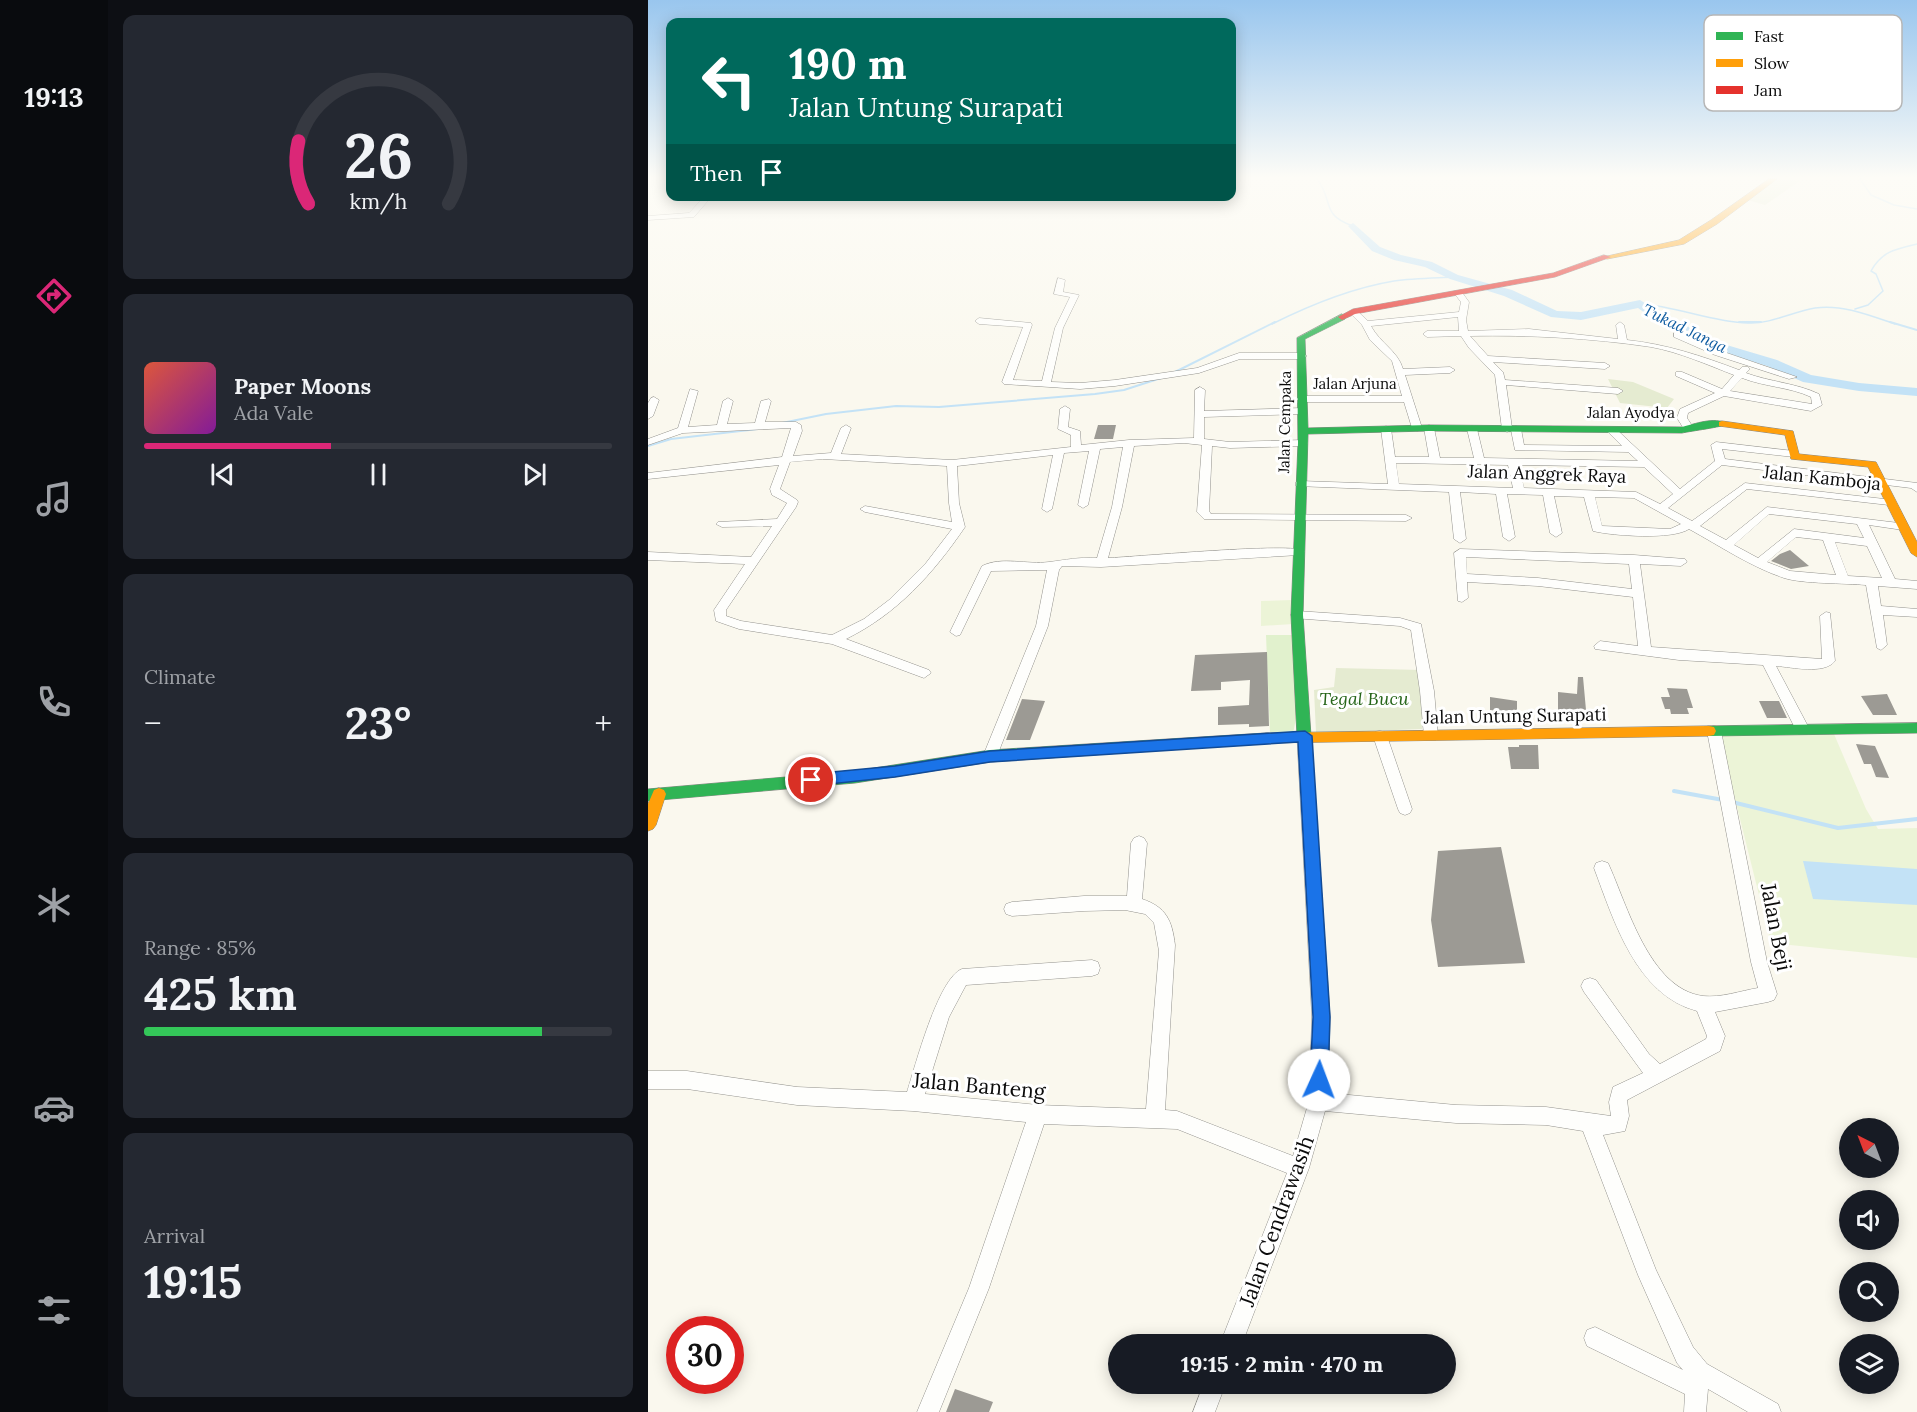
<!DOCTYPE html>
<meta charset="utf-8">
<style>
:root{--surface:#171b24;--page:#242831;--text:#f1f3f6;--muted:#9ea1a6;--line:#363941;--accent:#db2777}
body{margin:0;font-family:Lora,serif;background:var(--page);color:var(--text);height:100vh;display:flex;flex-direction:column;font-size:22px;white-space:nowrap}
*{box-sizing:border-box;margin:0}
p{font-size:20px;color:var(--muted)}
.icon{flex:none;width:33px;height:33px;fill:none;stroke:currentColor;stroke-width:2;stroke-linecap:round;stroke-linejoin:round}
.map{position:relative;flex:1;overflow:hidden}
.details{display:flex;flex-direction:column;gap:15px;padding:15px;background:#0d0f14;width:540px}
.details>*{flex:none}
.top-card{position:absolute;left:18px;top:18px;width:570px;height:183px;border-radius:12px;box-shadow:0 3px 15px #0003;background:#00695c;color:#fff;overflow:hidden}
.needle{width:39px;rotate:318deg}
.fabs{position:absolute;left:1191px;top:1118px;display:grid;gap:12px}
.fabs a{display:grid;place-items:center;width:60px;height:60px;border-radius:50%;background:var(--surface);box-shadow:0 3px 15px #0003;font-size:30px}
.speed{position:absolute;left:18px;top:1316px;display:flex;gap:12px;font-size:30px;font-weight:700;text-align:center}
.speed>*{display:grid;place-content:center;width:78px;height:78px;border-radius:50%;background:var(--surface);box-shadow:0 3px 15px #0003;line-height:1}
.speed .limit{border:9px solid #d22;background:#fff;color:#111}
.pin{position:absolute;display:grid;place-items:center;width:51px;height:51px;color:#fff;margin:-26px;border:3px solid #fff;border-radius:50%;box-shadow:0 2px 6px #0007}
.me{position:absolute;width:66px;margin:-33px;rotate:2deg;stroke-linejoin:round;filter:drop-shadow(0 0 4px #0008)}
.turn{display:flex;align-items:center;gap:21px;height:126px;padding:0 24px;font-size:27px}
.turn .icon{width:78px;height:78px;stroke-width:2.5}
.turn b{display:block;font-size:42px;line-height:51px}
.then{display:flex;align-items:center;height:57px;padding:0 24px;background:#0003;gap:12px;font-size:22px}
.big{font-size:45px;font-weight:700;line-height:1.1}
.details .widget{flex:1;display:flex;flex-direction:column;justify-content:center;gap:9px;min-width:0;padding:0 21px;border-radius:12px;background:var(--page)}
.details .dial{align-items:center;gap:0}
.dial svg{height:156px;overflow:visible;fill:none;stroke:var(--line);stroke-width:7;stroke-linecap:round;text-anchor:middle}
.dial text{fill:var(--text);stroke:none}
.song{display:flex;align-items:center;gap:18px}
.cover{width:72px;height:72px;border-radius:9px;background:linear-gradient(135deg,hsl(10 70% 55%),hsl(290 70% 35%))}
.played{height:6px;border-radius:3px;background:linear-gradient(90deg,var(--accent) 40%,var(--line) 40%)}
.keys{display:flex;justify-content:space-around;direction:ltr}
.heat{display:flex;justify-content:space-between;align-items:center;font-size:33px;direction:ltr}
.charge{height:9px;border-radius:4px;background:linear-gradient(90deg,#34c759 85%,var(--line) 0)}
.trip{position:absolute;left:460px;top:1334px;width:348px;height:60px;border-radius:30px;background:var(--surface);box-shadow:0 3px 15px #0003;font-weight:700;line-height:60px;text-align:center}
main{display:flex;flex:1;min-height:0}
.dock{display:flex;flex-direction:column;width:108px;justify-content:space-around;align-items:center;background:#090b0e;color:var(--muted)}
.dock .icon{width:42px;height:42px}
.dock .active{color:var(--accent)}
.dock b{font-size:27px;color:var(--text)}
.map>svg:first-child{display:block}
.green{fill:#e1f1cd}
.cemetery{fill:#e5ebd1}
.pitch{fill:#ecf4d7}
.water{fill:#c3e2f6}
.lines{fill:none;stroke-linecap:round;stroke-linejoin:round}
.stream-far2{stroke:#c3e2f6;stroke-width:1.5}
.stream-far1{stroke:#c3e2f6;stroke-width:2}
.stream{stroke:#c3e2f6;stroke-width:4}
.river{fill:#c3e2f6;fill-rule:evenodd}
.building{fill:#9c9a94}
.street-casing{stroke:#93928d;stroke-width:1}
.fast-casing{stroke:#898884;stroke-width:1}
.slow-casing{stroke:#898884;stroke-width:1}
.jam-casing{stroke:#898884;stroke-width:1}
.street{fill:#fefefc;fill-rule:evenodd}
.fast{fill:#30b455;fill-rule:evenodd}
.slow{fill:#ff9f0a;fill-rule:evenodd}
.jam{fill:#e5322d;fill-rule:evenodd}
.route{fill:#1a73e8;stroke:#114b97;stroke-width:1.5}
.labels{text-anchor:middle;stroke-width:6;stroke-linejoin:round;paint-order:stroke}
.far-street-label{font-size:15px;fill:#0b0b0b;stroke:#fff}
.far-water-label{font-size:16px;font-style:italic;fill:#105ca1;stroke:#fff}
.street-label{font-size:18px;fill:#0b0b0b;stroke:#fff}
.park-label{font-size:18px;font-style:italic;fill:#266519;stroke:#fff}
.near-street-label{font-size:21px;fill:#0b0b0b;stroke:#fff}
.key{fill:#fff;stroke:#b6b6b6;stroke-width:1.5}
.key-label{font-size:16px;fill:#0b0b0b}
</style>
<main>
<nav class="dock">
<b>19:13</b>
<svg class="icon active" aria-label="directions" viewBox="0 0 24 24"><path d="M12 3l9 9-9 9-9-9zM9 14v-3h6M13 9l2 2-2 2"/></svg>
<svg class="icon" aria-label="music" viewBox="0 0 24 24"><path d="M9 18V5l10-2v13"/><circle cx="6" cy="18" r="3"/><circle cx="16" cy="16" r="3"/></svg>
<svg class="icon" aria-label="phone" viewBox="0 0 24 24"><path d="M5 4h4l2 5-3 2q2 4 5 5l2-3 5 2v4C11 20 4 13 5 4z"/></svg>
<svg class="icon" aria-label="climate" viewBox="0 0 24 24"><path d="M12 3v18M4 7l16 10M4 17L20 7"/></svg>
<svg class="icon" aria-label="car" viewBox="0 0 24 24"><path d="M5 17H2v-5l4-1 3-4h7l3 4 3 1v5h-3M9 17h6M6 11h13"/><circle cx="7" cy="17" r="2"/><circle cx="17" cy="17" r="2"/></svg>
<svg class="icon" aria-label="filters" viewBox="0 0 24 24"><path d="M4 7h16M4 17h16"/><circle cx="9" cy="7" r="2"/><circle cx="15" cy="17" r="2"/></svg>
</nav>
<section class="details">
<div class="widget dial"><svg viewBox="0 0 100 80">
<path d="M14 69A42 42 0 1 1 86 69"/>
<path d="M14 69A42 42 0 0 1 9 37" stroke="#db2777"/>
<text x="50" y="56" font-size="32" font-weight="700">26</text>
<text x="50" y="72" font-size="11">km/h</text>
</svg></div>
<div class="widget">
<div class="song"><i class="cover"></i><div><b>Paper Moons</b><p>Ada Vale</p></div></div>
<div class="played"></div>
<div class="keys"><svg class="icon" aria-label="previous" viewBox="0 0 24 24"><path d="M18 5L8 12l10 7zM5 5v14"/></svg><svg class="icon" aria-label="pause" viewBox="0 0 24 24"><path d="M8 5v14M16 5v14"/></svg><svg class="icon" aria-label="next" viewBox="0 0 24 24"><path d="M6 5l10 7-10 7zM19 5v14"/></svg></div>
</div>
<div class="widget"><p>Climate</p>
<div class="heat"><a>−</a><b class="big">23°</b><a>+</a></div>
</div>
<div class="widget"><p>Range · 85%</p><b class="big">425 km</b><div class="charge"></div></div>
<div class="widget"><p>Arrival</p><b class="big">19:15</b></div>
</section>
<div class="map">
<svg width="1269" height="1412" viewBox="0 0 1269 1412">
<rect width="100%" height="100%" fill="#faf8ee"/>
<!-- green -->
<path class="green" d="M618,635H645L649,713L645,734H622Z"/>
<!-- cemetery -->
<path class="cemetery" d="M1130,179L1152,181L1117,205L1100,200Z
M960,379L985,382L1026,399L1019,408L972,403Z
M688,668L774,670V729L668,733L666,690L686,687Z"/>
<!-- pitch -->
<path class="pitch" d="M644,600L645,624L613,626V601Z
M1186,734L1218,809L1230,829L1269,828V958L1123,943L1071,735Z"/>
<!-- water -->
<path class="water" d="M1155,861L1269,869V905L1165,899Z"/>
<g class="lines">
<!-- stream-far2 -->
<path class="stream-far2" d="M669,179C686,200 672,215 705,226
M1212,179L1223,195L1246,205L1269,209
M992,304C1029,306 1063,322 1100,323C1123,324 1144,312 1167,308C1194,304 1221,315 1247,324
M1207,309L1220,305L1235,291L1228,274L1223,271C1234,251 1248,249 1269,244
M624,324C662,305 704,288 746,281C765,278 786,278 806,277"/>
<!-- stream-far1 -->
<path class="stream-far1" d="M1091,322H1113
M1242,322L1269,330
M527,372L627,322
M134,423L178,414L248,406L291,407L447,394L476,390L513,378
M0,446L23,439L110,429"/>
<!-- stream -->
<path class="stream" d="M1026,791L1075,800
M1084,802L1190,828L1269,819"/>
<!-- river -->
<path class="river" d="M705,223L732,247L753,255L784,262L810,275L864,290L909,311L933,312L992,300L1019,317L1082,346L1129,360L1163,375L1211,383L1269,388V396L1211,391L1155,382L1119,366L1072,352L1011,323L990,308L933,320L903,317L856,296L802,279L777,267L746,260L724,251L700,226Z"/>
</g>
<!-- building -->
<path class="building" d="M450,425H468L465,439H446Z
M1142,550L1161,566L1143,569L1123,561L1132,554Z
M619,652L621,726L601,727V724L570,725V707L601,705L602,680L573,682V690L543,691L547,655Z
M930,677H935L939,721H914V718H910V692L929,694Z
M1019,688L1039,689L1045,708H1039L1041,714H1023L1022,709H1017L1013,697H1022Z
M1239,694L1249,715H1225L1213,696Z
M842,697L869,701V714L842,710Z
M374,699L397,701L382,740H358Z
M1111,701H1131L1139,718H1119Z
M1208,744L1227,746L1241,778L1228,777L1223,764H1216Z
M871,745H890L891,769H863L860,747H871Z
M853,847L877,963L790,967L783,920L790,851Z
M307,1389L345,1402L341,1412H298Z"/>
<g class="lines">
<!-- street casing -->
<g class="street-casing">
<path id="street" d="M57,196H64L46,217L0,220V216L41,213Z
M410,278L417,280L415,292L431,295L415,328L403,382L432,383L467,380L549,368L591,353H654L659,356L654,359H592L551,373L467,386L432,389L356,384L354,382L375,327L331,324L327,321L331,318L383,323L384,325L365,380L394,381L407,328L422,297L406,294Z
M807,291H813L821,302L818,320L820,331L881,329L970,339L968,325L972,322L976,325L979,340C1018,344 1054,356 1091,370L1094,367H1100L1102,369L1098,373C1122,382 1148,383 1171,394L1174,405L1163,411L1076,396L1040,413L1039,418L1045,427L1040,430L1036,429L1029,418L1032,409L1067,393L1028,376V372H1034L1074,389L1086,375C1060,365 1031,352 1003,347C943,338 882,335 822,336L840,356L957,363L962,366L957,369L845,362L855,372L857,380L970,388L975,391L970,394L858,385L864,428L868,426L873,429L876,445L974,446L958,430L959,428H967L1032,489L1067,461L1063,445L1068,442L1146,451L1151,454L1146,457L1074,449L1077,459L1269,483V492L1263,488L1074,465L1020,508L1044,521L1097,483L1245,500L1246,502L1241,505L1099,489L1052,526L1078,540L1119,507L1259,524V528L1255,530L1221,525L1247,579L1269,581V589L1230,586L1233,606L1269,609V617L1235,615L1239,645L1233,650L1229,648L1218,585C1197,583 1155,584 1136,578C1103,567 1072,546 1041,529C1025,540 965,536 945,531L936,497L906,496L914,533L908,537L902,533L895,495L859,494L867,537L861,541L855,537L848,494L812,492L818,539L812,543L806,539L801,492L648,486V482L652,481L740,484L733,429L738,426L743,429L747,457H781L776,428L781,425L786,428L792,458H826L819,429L824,426L829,429L836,458L990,461L980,452L867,450L863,430L859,432L854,429L847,375L821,348L813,336L779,337L775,334L779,331H811L810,317L723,326C732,343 750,351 755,369L802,367L807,370L802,373L757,375L774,428L773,430L769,431L764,428L756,402H653L648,399L653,396H754L744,361L722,340L714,325L701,312L708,310L720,321L811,312L813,302L806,293ZM1094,378C1117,387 1142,387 1163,397L1164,404L1082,391ZM748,463L860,465L865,488L751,484ZM871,465L996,467L1025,494L1012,504L988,492L876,488ZM947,497L986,498L1033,524L1022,529L954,526ZM1121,514L1209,524L1216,538L1146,529L1110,558L1086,545ZM1148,537L1175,540L1188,575L1142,571L1119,562ZM1187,542L1219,546L1234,578L1200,576Z
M1026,333H1032L1073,351L1149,377L1141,379L1067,355L1026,337Z
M552,387L557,390L556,411L654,408L659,411L654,414L556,417V439L582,442L655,440L660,443L655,446L582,448L564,446L561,511L563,514L758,515L764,518L758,521L556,519L549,512L554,445L536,443L486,446L474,507L460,558C487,557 647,542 657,551L651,555L453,567L414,566L411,570L400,626L349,756L347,760H337L335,756L388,626L399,570L343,571L312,635L308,636L302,632L334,566C354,556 379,565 401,562C418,560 430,557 449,558L464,507L475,447L452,449L440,505L435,508L430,505L441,451L416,453L404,509L399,512L394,509L405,455L309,466L311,503L317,527C285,574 249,614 198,639L281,670L283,673L276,678L184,644L91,629L68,621L66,610L97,564L0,560V552L103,557L124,526L74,527L68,524L70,522L129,519L139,503L124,495L122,489L131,465L0,479V473L134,457L143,428L35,433L0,445V439L30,428L42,389L50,391L40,427L69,425L75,401L80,398L85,401L79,424L107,423L113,401L121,399L123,401L117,422H148L153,425L154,431L145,456L183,453L193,428L198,425L203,428L193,454L304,460L423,447V435L410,429L412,409L417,406L422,409L420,427L432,431L433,445L481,440L546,438L547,390ZM175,459L299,466L301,503L304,522L217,506L212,509L217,512L304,529L278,563L241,600L216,619L184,635L93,621L78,616V610L148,507L150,502L149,500L132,489L142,462Z
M6,397L11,400L5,416L0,419V403L3,398Z
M812,549L986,555L1037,559L1039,562L1033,566L992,564L1003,647L1174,659L1172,616L1178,612L1182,613L1187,661C1176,675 1144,667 1128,666L1162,730L1160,734H1150L1115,665L1031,660L947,649L946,646L952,641L990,646L985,597L890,586L819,582L820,598L814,602L810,601L806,553ZM818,557L981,564L984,589L890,578L819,574Z
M649,611L752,618L773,624L786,691L790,736L788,740H778L776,736L772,691L763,630L752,626L645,618L643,615Z
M1066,726L1071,727L1073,731L1119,962L1129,994L1126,1000L1120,1002L1067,1012L1077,1036L1072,1051L979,1100L981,1116L977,1131L955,1135L1008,1270L1045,1347L1059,1364L1130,1404L1133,1412H1100L1060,1389L1058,1412H1036L1037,1394L939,1346L936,1338L939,1330L947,1327L1035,1370L1029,1363L990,1275L935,1131L898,1125L808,1123L677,1111L661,1168L594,1344H572L639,1173L529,1129L396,1124L341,1288L291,1412H269L321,1288L378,1122L265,1111L149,1105L39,1089H0V1071H39L149,1087L259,1092C267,1067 290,978 314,969L444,960L450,962L452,968L450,974L444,976L318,985L301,1017L277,1094L390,1105L498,1109L511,951L506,923L497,914L477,910L436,911L364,916L358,914L356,909L358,904L364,902L436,896H479L483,843L486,838L491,836L496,838L499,843L494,899C518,907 524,920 527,945L517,1110L529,1111L645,1156L661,1101L664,1017L649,736L651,732H661L663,736L682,1017L680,1093L808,1105L898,1107L963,1116L961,1102L965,1087L995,1073L936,992L933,986L936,980L942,978L948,980L1001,1054L1012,1064L1058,1039L1059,1036L1049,1011C988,995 966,921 946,868L948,863L954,861L960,863C979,904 1001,989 1055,996C1073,998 1092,991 1110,988L1103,962L1059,731L1061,727Z
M732,731L737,732L739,736L764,809L762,813L757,815L752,813L750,809L725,736L727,732Z
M556,1383H578L567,1412H545Z"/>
</g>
<!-- fast casing -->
<g class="fast-casing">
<path id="fast" d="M694,314L698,317L697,319L657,339L660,428L781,425L1034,427C1047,424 1067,416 1079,424C1075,427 1043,431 1034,433L781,431L660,434L655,615L663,736L661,740H651L649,736L643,615L650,443L649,338Z
M1269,723V733L1061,736L1056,735L1054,731L1056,727L1061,726Z
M619,733L624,734L626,738L624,742L619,743L342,762L207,783L0,801V789L207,771L342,750Z"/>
</g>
<!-- slow casing -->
<g class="slow-casing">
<path id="slow" d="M1121,179H1129L1069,224L1036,244L959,259L955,257L1031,240L1063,220Z
M1074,421L1145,431L1151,454L1228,462L1269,542V557L1263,553L1220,467L1143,459L1137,435L1071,426V422Z
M1061,726L1066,727L1068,731L1066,735L1061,736L619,743L614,742L612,738L614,734L619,733Z
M11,788L16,790L18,794L8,825L5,829L0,831V804L6,790Z"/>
</g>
<!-- jam casing -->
<g class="jam-casing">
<path id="jam" d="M956,255L963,257L907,277L707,314L694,320L690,317L705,309L905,273Z"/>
</g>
<!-- street -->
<use href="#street" class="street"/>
<!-- fast -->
<use href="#fast" class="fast"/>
<!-- slow -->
<use href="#slow" class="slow"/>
<!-- jam -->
<use href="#jam" class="jam"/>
</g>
<!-- sky -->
<linearGradient id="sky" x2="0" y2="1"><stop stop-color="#99c6ee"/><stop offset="0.47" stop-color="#fdfcf7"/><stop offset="1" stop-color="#fdfcf7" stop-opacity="0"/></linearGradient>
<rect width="1269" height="377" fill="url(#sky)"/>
<!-- route -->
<path class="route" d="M657,731L664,736L682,1017L680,1080L677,1087L671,1090L664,1087L662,1080L665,1017L650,742L342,762L247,777L163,786L158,784L156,780L158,776L163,774L247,766L342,751Z"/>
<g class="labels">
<!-- far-street labels -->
<g class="far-street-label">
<text x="707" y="389">Jalan Arjuna</text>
<text x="983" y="418">Jalan Ayodya</text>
<text transform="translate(637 422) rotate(-89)" y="5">Jalan Cempaka</text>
</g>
<!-- far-water labels -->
<g class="far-water-label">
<text transform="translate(1037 328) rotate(26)" y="6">Tukad Janga</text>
</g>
<!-- street labels -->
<g class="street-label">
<text transform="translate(899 474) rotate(2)" y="6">Jalan Anggrek Raya</text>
<text transform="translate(1174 478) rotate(6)" y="6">Jalan Kamboja</text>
<text transform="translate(867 716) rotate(-1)" y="6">Jalan Untung Surapati</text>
</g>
<!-- park labels -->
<g class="park-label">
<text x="716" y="705">Tegal Bucu</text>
</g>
<!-- near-street labels -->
<g class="near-street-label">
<text transform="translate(1128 927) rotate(79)" y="7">Jalan Beji</text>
<text transform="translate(331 1086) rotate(5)" y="7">Jalan Banteng</text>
<text transform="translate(629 1221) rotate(-70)" y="7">Jalan Cendrawasih</text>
</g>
</g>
<!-- legend -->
<rect x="1056" y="15" width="198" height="96" rx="9" class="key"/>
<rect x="1068" y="32" width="27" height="8" fill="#30b455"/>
<rect x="1068" y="59" width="27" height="8" fill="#ff9f0a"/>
<rect x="1068" y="86" width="27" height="8" fill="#e5322d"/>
<g class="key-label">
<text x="1106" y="42">Fast</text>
<text x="1106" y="69">Slow</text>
<text x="1106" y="96">Jam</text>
</g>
</svg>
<div class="fabs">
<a><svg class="needle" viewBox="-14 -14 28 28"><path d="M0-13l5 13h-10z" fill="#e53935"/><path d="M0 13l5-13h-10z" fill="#9ea1a6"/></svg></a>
<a><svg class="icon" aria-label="sound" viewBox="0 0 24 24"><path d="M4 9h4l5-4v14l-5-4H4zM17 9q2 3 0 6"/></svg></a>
<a><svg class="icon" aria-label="search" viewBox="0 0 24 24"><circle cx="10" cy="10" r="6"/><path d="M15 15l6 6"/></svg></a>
<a><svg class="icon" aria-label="layers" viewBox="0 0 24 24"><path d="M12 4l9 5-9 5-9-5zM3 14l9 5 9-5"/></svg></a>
</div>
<div class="speed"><div class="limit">30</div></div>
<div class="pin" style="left:163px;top:780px;background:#d93025"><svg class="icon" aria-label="arrive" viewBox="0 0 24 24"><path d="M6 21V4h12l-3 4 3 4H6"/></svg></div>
<svg class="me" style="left:671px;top:1080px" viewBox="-20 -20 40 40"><circle r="19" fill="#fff"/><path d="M0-13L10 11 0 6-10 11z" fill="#1a73e8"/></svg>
<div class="trip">19:15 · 2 min · 470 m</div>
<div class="top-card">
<div class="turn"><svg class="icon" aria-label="left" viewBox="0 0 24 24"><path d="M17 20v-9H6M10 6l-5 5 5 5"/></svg><div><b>190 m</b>Jalan Untung Surapati</div></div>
<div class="then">Then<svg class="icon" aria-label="arrive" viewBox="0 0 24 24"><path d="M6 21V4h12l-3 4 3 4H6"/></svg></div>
</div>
</div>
</main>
